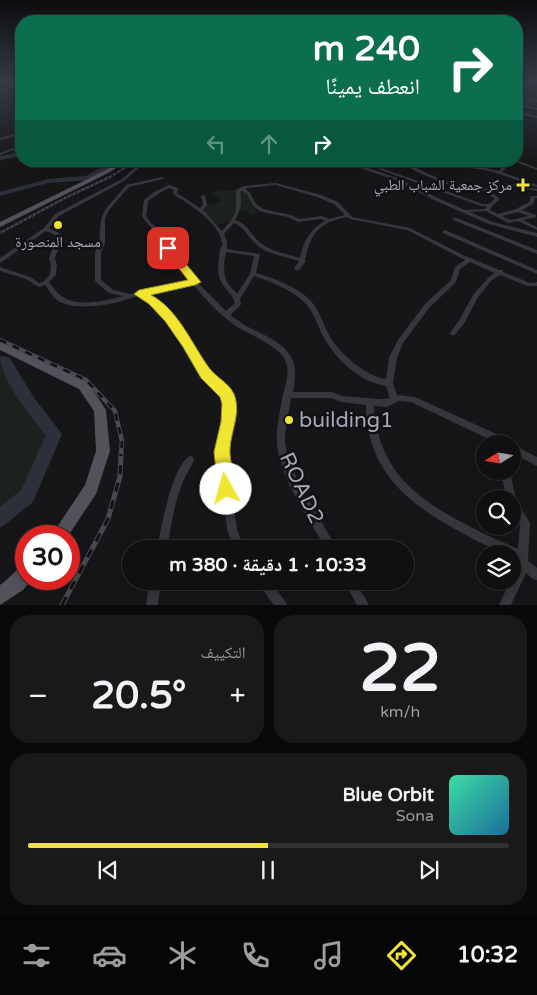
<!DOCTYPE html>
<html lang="ar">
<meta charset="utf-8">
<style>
:root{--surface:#101011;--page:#19191a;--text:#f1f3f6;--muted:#9c9d9f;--line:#303031;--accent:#f1e533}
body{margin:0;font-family:"Varela Round","Noto Naskh Arabic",sans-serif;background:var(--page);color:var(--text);direction:rtl;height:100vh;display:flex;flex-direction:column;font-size:19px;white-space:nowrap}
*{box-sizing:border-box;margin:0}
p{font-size:16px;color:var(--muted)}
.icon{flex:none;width:28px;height:28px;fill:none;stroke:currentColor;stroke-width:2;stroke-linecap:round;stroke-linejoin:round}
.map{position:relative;height:605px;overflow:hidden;direction:ltr}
.details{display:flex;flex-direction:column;gap:10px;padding:10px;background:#090909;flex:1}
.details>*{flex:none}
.top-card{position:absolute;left:15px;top:15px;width:508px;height:152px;border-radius:20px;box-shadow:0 2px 12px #0003,0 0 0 1px var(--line);direction:rtl;background:#0b6e4f;color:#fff;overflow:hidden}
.needle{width:32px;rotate:259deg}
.tools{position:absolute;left:476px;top:435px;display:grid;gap:10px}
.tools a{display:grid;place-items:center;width:45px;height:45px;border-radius:50%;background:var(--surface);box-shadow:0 2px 12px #0003,0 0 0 1px var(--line);font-size:25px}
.speed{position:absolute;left:15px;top:525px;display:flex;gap:10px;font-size:25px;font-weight:700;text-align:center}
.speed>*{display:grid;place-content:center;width:65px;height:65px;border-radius:50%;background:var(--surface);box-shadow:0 2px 12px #0003,0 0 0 1px var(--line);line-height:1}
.speed .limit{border:8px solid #d22;background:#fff;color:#111}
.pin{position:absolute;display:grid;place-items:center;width:42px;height:42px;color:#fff;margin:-21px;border-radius:10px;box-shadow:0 2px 8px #0006}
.me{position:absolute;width:55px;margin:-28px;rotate:353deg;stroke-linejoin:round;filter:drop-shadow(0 0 4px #0008)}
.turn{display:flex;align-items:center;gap:18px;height:105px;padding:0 20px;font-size:22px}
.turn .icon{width:65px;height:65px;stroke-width:2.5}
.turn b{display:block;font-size:35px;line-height:42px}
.lanes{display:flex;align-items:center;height:48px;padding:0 20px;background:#0003;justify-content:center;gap:25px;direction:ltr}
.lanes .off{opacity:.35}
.big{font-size:38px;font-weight:800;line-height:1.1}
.details .tile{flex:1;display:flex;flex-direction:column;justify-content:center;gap:8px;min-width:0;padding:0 18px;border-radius:20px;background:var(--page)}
.details .dial{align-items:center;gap:0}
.dial b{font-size:65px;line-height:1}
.song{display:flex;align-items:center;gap:15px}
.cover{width:60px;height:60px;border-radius:8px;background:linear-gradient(135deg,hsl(160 70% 55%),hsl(200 70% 35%))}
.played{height:5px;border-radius:2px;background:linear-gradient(90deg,var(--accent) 50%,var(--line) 50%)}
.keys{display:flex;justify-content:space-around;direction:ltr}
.heat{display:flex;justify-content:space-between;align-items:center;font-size:28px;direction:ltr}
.details .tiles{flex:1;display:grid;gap:10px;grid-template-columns:1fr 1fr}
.tile:last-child{grid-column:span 2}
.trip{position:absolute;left:122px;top:540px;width:292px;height:50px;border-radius:25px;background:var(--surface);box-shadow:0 2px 12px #0003,0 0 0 1px var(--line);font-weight:800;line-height:50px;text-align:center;direction:rtl}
.tab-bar{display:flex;height:80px;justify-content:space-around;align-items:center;background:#060607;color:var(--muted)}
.tab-bar .icon{width:35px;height:35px}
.tab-bar .selected{color:var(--accent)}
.tab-bar b{font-size:22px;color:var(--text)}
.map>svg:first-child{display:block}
.green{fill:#1b221e}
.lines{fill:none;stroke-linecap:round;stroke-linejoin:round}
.river{fill:#2b303b;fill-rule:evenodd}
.minor{fill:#37363c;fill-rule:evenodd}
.tertiary{fill:#37363c;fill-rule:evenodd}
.primary{fill:#53525b;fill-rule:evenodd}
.rail-far2-casing{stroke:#494951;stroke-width:2}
.rail-far1-casing{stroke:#494951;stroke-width:4.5}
.rail-casing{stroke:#494951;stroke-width:5}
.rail-far2{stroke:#111012;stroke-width:1;stroke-dasharray:2.5;stroke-linecap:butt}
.rail-far1{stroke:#111012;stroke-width:2.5;stroke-dasharray:7;stroke-linecap:butt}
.rail{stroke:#111012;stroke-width:3;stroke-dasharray:9;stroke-linecap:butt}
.route{fill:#f1e533;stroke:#9d9521}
.poi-dot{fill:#f1e533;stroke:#111012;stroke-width:2}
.labels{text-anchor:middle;stroke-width:5;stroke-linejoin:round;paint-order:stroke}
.far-poi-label{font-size:15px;fill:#a7a7b7;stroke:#111012;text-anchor:end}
.near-poi-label{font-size:21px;fill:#a7a7b7;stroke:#111012;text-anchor:start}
.near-street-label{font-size:21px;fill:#a7a7b7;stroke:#111012}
</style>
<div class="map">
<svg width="537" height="605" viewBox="0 0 537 605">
<rect width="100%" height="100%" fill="#161517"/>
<!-- green -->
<path class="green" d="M242,189L250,197V204L259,213L250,216L245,210L239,211L232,221L215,226L201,210L205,205L221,201L212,192Z
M0,360L4,361L54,434L27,496L0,518Z"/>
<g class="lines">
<!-- river -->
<path class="river" d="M21,152V156L0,160V156Z
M113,161H121L91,180L48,183L0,196V192L48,179L86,176Z
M0,356L9,357L35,399L62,434L33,502L6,524L0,527V507L21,490L46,435C31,417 0,379 0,356Z"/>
<!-- minor -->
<path class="minor" d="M516,83H537V85H516Z
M516,97L537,100V102L516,99Z
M516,103L537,108V110L516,105Z
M21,132V134L0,140V138Z
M21,145V147L0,155V153Z
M516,160L537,168V170L513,161H516Z
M142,161H147L124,181L59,216L49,228L59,233L63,237L55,258L57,265L56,275L49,282C53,287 57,294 63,297C77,307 107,301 123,296L109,293L95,281V252L99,243L101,219L105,210L126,185L162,177L164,178L163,179L129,187L109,210L105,219V243L101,252V280L113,290L130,294L190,281C178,266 169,250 157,234C152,228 146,223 142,216L144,200L154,192L169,185L178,188L177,193L200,208L203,205L201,196L205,195L207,205L203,210L222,231L232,219L236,210V190L244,186L276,183L321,195L338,202L352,217L410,228L461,254L499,270H503V272L530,283L537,282V286H527L500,275L492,280L478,297L465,322L455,335H451L450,333L460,319L473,295L488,278L495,273L470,262L460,269L456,282L429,308L403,343L397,358L393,383L397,395L415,397L503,437L509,441L510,444H495V442L411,402L399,401L387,407L374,406C375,430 383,455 398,474C424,508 480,532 518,549L520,524L512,512V499H507L500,471H510L516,500L530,523L528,561L537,568V580L533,579L526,573L511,605H499L510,581H512V577L517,568V560L512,558V554C510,554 507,554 505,554C501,553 497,551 494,549C485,545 475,540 466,535C411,506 367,474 366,405L341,402L331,398H291L285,433V443L288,457L298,481L337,549H326C308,516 273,470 277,431C278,419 281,406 283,394C286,383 291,369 284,358C273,342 248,335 233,324C218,313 205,299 193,284L145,295L155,300L171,316L190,341L209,372L229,391L230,393L234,404L233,422L226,452L237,529L244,549H234L227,529L218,452L225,422L226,404L223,395L203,376L186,345L167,320L151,304L138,296C130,298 123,301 115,303C99,306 71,310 57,300C52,296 49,290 45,285L39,287L37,286L26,279L0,271V267L30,277L39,283L44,281L50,274L51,265L49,258L57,237L55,235L46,231L0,263V258L44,228L55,214L122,179ZM276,185L317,197L334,204L345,215L329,219L322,216L299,219L291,215L263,209L256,204L250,193L246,189V188ZM169,188L174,190L173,194C189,204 220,223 222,243C222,249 221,244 220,250C219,258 217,268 219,277C222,288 233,293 235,303L226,311L195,280L177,256L161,232L150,222L146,216L148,201L158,194ZM242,191L247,194L253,206L260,211L267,213L288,217L298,222L321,219L325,221C310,229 303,242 300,258C287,254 273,252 262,244C251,237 249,224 235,220C241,211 242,202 240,192ZM347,217L350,219L407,230L465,260L455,267L451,280L425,304L398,340L389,358L386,379C365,376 339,353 329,335C323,324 320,311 311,301C297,286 275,279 256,273L260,255L259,254L227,249V242L224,234L234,223C245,227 248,238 257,245C268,255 285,256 299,261L294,269L297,271L299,270L306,261L305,260C311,233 318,223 347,217ZM226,252L254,256L250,274L237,294C235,291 231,288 229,285C222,275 224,263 226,252ZM254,276C272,282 292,290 305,303C314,312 317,324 322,334C334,358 359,382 386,386L390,398L386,399H379L342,396L332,392H293C295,380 297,367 291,357C283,341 258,333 243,324C239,321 234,318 230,315L240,306L241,304L240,299Z
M340,161H347L397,178L440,199L465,210L485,209L487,206H481L378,169L381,168L483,204H489L495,199L484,191L477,192L466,190L441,182L417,172L399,161H404L420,170L444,181L466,188L477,189H485L505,183L537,189V191L505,185L488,190L500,199L492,206L490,210L498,214L516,209L529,202L531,196H537V198H535L533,204L522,210L536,215V217L523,220L537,227V230L518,221L508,223L486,211L470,212L493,222L537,233V237L489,224L436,201L395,180ZM518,212L529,216L511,220L502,216Z
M413,161H419L431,165L438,166H476L499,171L509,161H513L502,172L537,185V187C517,181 499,172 478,169C456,165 434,172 413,161Z
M453,218H457L537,250V254L453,220Z
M445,230L537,270V274L443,233V231Z
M512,444L537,457V466L512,453Z
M190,456L193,457L194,460C191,467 186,474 183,482C174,503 171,526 167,549H157C161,529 172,465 190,456Z
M150,581H161L158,605H146Z
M258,581H270L285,601L287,605H274L259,585Z
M344,581H355L369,605H357Z"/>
<!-- tertiary -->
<path class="tertiary" d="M516,111L537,116V118L516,113Z"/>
<!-- primary -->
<path class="primary" d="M119,161H127L110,172L0,227V222L106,170Z
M0,341L87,381L106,410L110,451L96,494L68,536H51L85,485L96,451L94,411L79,389L0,350Z
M26,564V579H32L23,590L0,605V585C9,579 17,568 26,564Z"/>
<!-- rail-far2 casing -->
<g class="rail-far2-casing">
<path id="rail-far2" d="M0,233L65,198L110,177L136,161"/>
</g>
<!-- rail-far1 casing -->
<g class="rail-far1-casing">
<path id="rail-far1" d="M0,340L86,380L115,411L122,441L121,455"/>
</g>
<!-- rail casing -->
<g class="rail-casing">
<path id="rail" d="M62,605L108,519L120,476L121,454"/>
</g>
<!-- rail-far2 -->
<use href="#rail-far2" class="rail-far2"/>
<!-- rail-far1 -->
<use href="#rail-far1" class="rail-far1"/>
<!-- rail -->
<use href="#rail" class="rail"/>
</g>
<!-- sky -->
<linearGradient id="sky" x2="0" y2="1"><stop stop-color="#0c0c0d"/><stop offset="0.49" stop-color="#363b47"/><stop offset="1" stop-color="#363b47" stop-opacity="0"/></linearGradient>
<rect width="537" height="166" fill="url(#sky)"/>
<!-- route -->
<path class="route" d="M168,245L171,246L201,282L195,285L151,295C179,310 192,345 210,369C217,378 229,383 234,394C242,415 229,433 230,454C231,467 238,483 232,495L226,498L220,495L218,489L214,452L221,422L222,404L220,397L201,378L183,347L165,321L149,304L134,294L139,290L188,280L163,248Z"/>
<!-- markers -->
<g class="poi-dot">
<path d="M520.5 177.5h5v5h5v5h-5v5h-5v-5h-5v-5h5z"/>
<circle cx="58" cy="225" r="5"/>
<circle cx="289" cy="420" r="5"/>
</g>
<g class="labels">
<!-- far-poi labels -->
<g class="far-poi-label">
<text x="512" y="190">مركز جمعية الشباب الطبي</text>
<text x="58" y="247" text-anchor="middle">مسجد المنصورة</text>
</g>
<!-- near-poi labels -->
<g class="near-poi-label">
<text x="299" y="427">building1</text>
</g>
<!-- near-street labels -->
<g class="near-street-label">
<text transform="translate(302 488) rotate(65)" y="7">ROAD2</text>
</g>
</g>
</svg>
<div class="tools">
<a><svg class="needle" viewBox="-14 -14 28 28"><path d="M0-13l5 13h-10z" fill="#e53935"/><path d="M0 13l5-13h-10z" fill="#9c9d9f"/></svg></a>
<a><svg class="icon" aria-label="search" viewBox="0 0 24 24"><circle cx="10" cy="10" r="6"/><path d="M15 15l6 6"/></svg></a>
<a><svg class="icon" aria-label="layers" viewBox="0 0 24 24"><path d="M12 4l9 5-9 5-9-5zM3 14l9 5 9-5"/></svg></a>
</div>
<div class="speed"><div class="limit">30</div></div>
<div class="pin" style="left:168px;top:248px;background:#d93025"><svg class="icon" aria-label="arrive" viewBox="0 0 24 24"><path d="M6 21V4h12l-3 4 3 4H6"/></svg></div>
<svg class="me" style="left:226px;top:489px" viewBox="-20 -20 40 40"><circle r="19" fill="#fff"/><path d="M0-13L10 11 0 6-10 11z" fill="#f1e533"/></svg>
<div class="trip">10:33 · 1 دقيقة · 380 m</div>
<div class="top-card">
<div class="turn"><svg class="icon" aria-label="right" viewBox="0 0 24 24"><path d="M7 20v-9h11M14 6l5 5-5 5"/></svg><div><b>240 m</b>انعطف يمينًا</div></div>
<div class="lanes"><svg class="icon off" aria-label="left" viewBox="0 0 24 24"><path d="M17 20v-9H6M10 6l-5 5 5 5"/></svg><svg class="icon off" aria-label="ahead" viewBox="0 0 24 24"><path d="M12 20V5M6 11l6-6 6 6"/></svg><svg class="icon" aria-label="right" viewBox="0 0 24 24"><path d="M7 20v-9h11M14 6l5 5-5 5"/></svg></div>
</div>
</div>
<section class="details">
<div class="tiles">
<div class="tile dial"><b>22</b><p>km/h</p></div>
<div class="tile"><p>التكييف</p>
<div class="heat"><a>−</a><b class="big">20.5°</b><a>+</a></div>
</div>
<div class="tile">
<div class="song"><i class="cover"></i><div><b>Blue Orbit</b><p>Sona</p></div></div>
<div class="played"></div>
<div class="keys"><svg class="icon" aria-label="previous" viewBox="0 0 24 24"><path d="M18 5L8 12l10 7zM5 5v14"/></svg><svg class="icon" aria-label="pause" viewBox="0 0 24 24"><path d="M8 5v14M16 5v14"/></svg><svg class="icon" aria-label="next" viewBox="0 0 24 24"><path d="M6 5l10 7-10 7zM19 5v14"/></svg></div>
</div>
</div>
</section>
<nav class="tab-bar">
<b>10:32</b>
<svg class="icon selected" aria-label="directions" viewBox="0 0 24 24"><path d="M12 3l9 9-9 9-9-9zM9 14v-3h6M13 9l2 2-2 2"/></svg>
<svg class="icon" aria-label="music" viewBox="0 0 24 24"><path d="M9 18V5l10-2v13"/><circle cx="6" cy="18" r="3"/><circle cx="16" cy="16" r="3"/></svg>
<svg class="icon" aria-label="phone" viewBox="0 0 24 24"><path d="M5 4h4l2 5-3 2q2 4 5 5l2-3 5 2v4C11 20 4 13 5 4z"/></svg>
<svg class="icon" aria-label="climate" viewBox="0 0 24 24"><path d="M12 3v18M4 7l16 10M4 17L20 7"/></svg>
<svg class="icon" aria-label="car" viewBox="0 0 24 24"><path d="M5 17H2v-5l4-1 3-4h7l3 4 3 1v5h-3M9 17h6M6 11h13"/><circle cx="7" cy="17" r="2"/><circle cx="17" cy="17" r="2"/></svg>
<svg class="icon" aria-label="filters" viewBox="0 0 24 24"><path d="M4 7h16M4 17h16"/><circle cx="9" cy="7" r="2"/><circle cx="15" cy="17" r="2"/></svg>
</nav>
